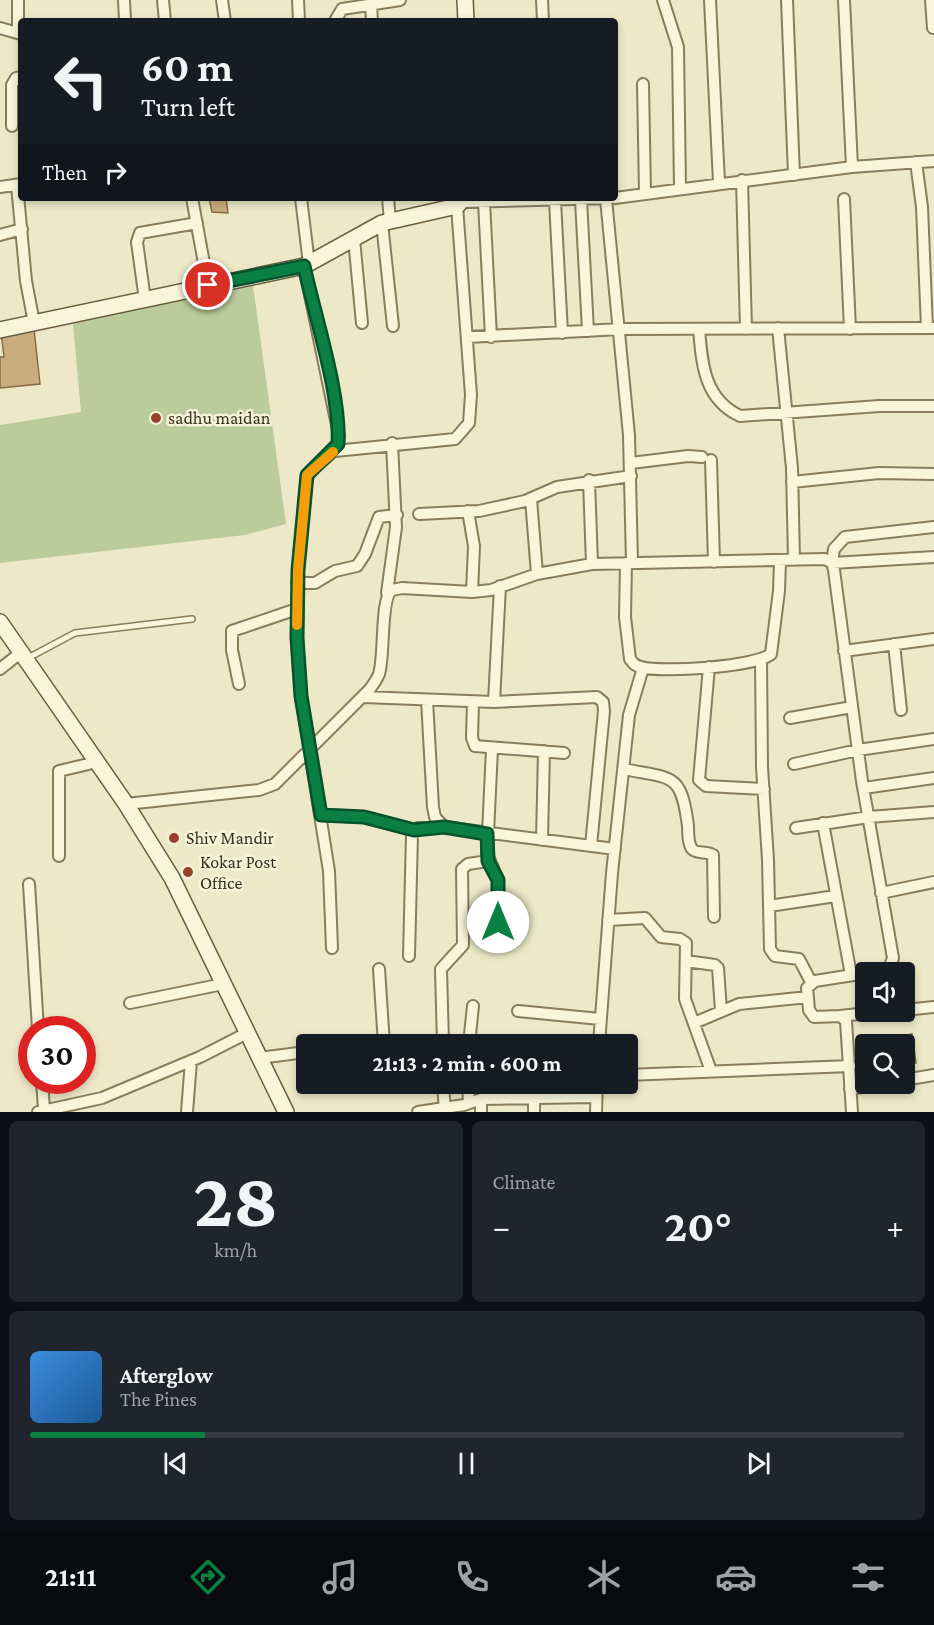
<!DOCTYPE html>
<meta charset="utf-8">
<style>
:root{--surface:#171b24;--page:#20242c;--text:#f1f3f6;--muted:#9ea1a6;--line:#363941;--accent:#0b8043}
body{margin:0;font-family:"Crimson Pro",serif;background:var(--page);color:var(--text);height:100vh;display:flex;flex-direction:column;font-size:22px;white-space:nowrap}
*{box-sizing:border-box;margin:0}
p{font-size:20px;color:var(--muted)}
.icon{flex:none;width:33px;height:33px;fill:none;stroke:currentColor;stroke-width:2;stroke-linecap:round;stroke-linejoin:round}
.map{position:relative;height:1112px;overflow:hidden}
.panel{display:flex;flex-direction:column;gap:9px;padding:9px;background:#0d0f14;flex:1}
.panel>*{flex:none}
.hud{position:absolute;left:18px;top:18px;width:600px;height:183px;border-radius:6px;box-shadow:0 3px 9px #0003;background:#171b24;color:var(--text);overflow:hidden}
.fabs{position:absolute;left:855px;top:962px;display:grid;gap:12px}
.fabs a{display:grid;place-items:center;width:60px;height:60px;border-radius:6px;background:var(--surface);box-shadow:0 3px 9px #0003;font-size:30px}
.speed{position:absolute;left:18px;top:1016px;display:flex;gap:12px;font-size:30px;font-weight:700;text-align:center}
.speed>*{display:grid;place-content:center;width:78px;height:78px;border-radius:50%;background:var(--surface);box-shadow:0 3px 9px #0003;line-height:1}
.speed .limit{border:9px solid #d22;background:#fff;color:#111}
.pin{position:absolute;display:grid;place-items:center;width:51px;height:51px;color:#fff;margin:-26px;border:3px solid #fff;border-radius:50%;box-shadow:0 2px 6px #0007}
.me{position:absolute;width:66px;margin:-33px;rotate:0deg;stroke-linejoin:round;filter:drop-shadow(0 0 4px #0008)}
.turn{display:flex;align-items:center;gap:21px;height:126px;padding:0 24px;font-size:27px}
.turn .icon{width:78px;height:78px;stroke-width:2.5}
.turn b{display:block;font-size:42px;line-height:51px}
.then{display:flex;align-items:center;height:57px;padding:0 24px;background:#0003;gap:12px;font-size:22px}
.big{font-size:45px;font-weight:700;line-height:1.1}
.panel .widget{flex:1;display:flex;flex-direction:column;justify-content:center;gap:9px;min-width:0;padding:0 21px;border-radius:9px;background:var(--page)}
.panel .dial{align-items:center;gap:0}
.dial b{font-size:78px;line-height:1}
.song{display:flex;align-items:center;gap:18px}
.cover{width:72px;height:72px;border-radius:9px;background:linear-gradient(135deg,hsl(210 70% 55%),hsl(210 70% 35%))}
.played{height:6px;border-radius:3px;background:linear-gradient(90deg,var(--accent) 20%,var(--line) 20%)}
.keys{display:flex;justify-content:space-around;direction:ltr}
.heat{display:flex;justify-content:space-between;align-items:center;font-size:33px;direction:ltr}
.panel .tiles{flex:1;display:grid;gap:9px;grid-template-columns:1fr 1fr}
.widget:last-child{grid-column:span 2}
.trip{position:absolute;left:296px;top:1034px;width:342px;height:60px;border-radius:6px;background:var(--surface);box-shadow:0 3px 9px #0003;font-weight:700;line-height:60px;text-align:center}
.menu{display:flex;height:96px;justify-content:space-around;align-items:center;background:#090b0e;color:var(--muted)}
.menu .icon{width:42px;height:42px}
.menu .current{color:var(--accent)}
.menu b{font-size:27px;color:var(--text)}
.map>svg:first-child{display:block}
.green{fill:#bccb9c}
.building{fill:#caad7f;stroke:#876b44;stroke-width:1.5}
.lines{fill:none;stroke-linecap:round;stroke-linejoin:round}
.lane-casing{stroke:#897d5d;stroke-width:8}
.street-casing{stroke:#897d5d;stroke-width:14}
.secondary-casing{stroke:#6b5e40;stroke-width:18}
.lane{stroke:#f8f5db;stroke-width:5}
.street{stroke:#f8f5db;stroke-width:10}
.secondary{stroke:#f8f5db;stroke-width:15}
.route-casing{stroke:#07532c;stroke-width:15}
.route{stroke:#0b8043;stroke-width:10}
.slow{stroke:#f59e0b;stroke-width:10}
.poi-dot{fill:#96422f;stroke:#f5f2d7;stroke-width:2}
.labels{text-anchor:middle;stroke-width:5;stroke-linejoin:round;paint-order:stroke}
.poi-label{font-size:18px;fill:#3a3120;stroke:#f5f2d7;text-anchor:start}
</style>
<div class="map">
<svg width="934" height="1112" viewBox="0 0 934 1112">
<rect width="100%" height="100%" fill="#ede9c8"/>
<!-- green -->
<path class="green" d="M252,278L286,524L245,535L0,563V425L81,412L73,324Z"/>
<!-- building -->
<path class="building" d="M209,198H226L228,213L212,212Z
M34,329L40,384L0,388V357H4L1,332Z
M912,1034L916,1063L906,1065L902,1036Z"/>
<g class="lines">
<!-- lane casing -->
<g class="lane-casing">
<path id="lane" d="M28,658L75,633L192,619"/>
</g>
<!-- street casing -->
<g class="street-casing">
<path id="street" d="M124,0L125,21
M163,0L165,21
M222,0L225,21
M298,0L299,21
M542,0L543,21
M663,0L678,47L680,188
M710,0L719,182
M787,0L794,175
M844,0L852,167
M931,0L933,28
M371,4L372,21
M335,21L342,9L400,0
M0,28L21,34
M18,33V0
M643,84L645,193
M12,126V85L16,78L21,77
M916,162L922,207L927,328
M742,180L746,329
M17,185L26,281L34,323
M0,187L21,184
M192,198L208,285
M301,198L309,264
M388,198L390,221
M615,198L852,167L934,161
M606,199L629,435L632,563
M844,199L850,329
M581,200L588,331
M555,201L562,333
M463,202L611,198
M484,202L491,337
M382,223L393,326
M0,235L22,229
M354,239L362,323
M304,266L339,435C338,455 319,460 307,475L298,570L297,638L301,696L329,871L332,948
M145,300L137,242L140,233L197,223
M778,328L792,468L794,560
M699,329C702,364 704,399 740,416L879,406H934
M468,337L621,329L934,328
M335,451L455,439L469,423L471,395L457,206
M711,460L714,562
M631,463L688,456L702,457
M589,480L592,564
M792,482L879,473L934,474
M531,499L537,574
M468,511L474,546L472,592
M419,514L479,511L525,501L557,487L631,476
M934,527L845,537L834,549L832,563L934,557
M626,563L625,617L630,659C633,663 635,666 641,667C661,673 755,667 771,654L779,591L780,561
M297,583H315L335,571L357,566L365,554L379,517L397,515
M387,593L396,527L392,443
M894,644L901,710
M844,651L934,639
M761,660L762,767L768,860L770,949L775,956L799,959L811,982
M709,667L699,780L706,786L764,789
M0,669L19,654
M239,684L232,650V631L297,609
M363,697L494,702L597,697L603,702L604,711L591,846
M427,700L433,807L435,817L444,827L615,849
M473,702L472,738L475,746L564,753
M494,702L500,586
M790,718L852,707
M492,749L487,854L498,880V943
M794,764L858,750L934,739
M624,769C673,779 681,772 688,826C688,832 688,844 692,849C696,854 707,851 713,855L714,917
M864,788L934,778
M126,804L259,790L275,784L369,690C373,685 377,679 379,674C385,656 380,598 392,590L402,588L472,592L491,590L537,574L592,564L825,559L832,563L834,570L862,781L893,958L889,968L871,972
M321,815L364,817L414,830
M823,823L851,975
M796,828L869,817L934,812
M542,840L544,751
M59,856V771L97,762
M29,884L38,1029
M881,893L934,882
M769,906L836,896
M608,920L645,918L661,937L680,939L686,943L685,999L711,1071
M409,956L412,834L418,828L444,827
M686,961L715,965L718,968L721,1011
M379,969L384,1044
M130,1003L223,984
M904,1010L934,1007
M518,1011L600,1019
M840,1016L886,1011
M694,1023L739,1004L808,997
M443,1044L441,969L463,945L462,869L468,864L488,861
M469,1044L473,1006
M599,1044L612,873L629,715L643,668
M259,1058L306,1052
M627,1075L850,1066
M42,1080L44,1109
M904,1080L934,1075
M443,1083L445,1112
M468,1083L469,1103
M850,1089L887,1083
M481,1099V1112
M38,1112L102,1098L200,1057L247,1033
M187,1112L191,1061
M418,1112L464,1105L481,1099L596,1097
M534,1112V1098
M596,1112L597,1083
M852,1112L846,1021L840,1016L814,1017L809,1010L807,988L815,981L866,973"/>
</g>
<!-- secondary casing -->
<g class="secondary-casing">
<path id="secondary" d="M465,0L466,21
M0,330L304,266L382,223L457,206L464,198
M0,622L126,804L172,878L286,1112"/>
</g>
<!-- lane -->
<use href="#lane" class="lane"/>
<!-- street -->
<use href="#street" class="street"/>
<!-- secondary -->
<use href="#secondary" class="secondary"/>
</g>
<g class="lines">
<!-- route casing -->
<g class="route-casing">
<path id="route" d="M208,285L304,266C315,317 341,395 338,444L307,475L298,570L297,638L301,696L321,815L364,817L414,830L444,827L487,834L488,861L498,880V922"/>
</g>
<!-- route -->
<use href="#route" class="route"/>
<!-- slow -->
<path class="slow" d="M297,625L298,570L307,475L333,452"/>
</g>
<!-- markers -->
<g class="poi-dot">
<circle cx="156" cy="418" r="6"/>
<circle cx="174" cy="838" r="6"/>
<circle cx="188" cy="872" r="6"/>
</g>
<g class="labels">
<!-- poi labels -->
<g class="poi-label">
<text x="168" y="424">sadhu maidan</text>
<text x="186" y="844">Shiv Mandir</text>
<text x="200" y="868">Kokar Post<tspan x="200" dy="21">Office</tspan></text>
</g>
</g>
</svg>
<div class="fabs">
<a><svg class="icon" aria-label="sound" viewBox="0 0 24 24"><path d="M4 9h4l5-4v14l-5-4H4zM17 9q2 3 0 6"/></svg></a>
<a><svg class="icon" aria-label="search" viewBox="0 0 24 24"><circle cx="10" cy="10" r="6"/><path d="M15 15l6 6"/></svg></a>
</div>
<div class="speed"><div class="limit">30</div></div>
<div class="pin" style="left:208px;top:285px;background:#d93025"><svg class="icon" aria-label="arrive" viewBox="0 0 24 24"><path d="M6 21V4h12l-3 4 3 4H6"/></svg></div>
<svg class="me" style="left:498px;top:922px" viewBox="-20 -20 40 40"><circle r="19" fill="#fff"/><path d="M0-13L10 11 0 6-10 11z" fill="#0b8043"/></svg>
<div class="trip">21:13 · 2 min · 600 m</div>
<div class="hud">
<div class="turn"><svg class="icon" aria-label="left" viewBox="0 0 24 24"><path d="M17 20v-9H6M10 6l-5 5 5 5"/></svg><div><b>60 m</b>Turn left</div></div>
<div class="then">Then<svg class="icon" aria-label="right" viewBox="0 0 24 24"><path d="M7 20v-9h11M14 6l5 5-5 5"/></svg></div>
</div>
</div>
<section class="panel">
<div class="tiles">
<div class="widget dial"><b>28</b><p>km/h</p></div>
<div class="widget"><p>Climate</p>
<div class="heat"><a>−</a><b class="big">20°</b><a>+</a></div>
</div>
<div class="widget">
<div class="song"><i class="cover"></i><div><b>Afterglow</b><p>The Pines</p></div></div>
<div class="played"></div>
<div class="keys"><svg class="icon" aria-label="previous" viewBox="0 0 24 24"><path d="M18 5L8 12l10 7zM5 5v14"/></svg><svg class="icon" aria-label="pause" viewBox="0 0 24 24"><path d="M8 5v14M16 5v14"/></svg><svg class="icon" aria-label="next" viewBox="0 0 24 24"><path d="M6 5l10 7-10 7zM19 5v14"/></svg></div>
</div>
</div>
</section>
<nav class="menu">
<b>21:11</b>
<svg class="icon current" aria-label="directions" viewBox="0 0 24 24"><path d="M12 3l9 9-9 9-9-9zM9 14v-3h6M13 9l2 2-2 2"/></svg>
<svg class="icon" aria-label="music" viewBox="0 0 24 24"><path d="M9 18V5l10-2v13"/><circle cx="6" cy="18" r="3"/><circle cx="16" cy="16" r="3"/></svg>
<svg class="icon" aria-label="phone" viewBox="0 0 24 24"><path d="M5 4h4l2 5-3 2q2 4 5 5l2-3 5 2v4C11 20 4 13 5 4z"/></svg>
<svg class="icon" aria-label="climate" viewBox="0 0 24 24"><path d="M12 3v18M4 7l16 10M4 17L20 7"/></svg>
<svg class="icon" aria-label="car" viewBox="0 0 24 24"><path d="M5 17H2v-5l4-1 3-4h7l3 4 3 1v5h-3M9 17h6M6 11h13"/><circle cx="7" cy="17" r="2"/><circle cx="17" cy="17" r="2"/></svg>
<svg class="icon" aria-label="filters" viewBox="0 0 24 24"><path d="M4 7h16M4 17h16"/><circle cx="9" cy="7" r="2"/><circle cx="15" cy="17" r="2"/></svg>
</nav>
